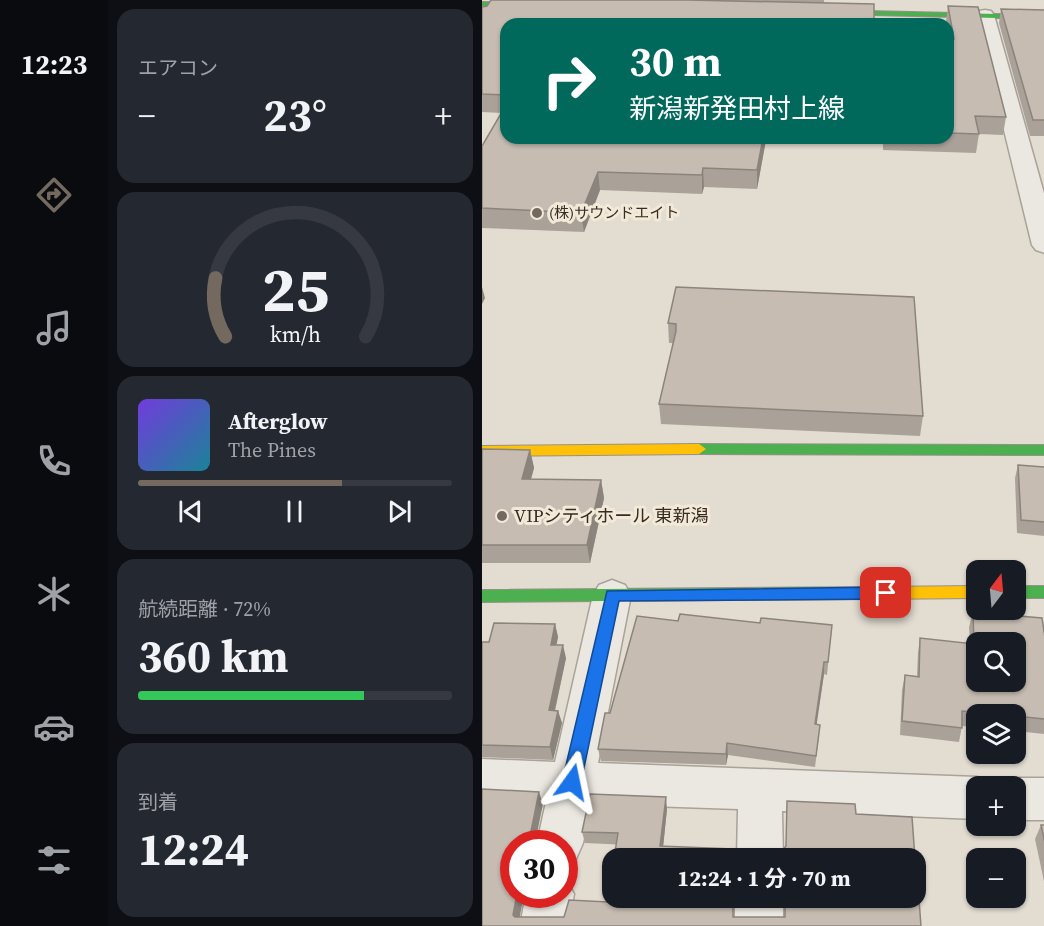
<!DOCTYPE html>
<html lang="ja">
<meta charset="utf-8">
<style>
:root{--surface:#171b24;--page:#242831;--text:#f1f3f6;--muted:#9ea1a6;--line:#363941;--accent:#73695f}
body{margin:0;font-family:"Source Serif 4","Noto Sans JP",serif;background:var(--page);color:var(--text);height:100vh;display:flex;flex-direction:column;font-size:22px;white-space:nowrap}
*{box-sizing:border-box;margin:0}
p{font-size:20px;color:var(--muted)}
.icon{flex:none;width:33px;height:33px;fill:none;stroke:currentColor;stroke-width:2;stroke-linecap:round;stroke-linejoin:round}
.map{position:relative;flex:1;overflow:hidden}
.side{display:flex;flex-direction:column;gap:9px;padding:9px;background:#0d0f14;width:374px}
.side>*{flex:none}
.top-card{position:absolute;left:18px;top:18px;width:454px;height:126px;border-radius:18px;box-shadow:0 2px 4px #0004;background:#00695c;color:#fff;overflow:hidden}
.needle{width:39px;rotate:16deg}
.tools{position:absolute;left:484px;top:560px;display:grid;gap:12px}
.tools a{display:grid;place-items:center;width:60px;height:60px;border-radius:12px;background:var(--surface);box-shadow:0 2px 4px #0004;font-size:30px}
.speed{position:absolute;left:18px;top:830px;display:flex;gap:12px;font-size:30px;font-weight:700;text-align:center}
.speed>*{display:grid;place-content:center;width:78px;height:78px;border-radius:50%;background:var(--surface);box-shadow:0 2px 4px #0004;line-height:1}
.speed .limit{border:9px solid #d22;background:#fff;color:#111}
.pin{position:absolute;display:grid;place-items:center;width:51px;height:51px;color:#fff;margin:-26px;border-radius:12px;box-shadow:0 3px 9px #0006}
.me{position:absolute;width:66px;margin:-33px;rotate:12deg;stroke-linejoin:round;filter:drop-shadow(0 0 4px #0008)}
.turn{display:flex;align-items:center;gap:21px;height:126px;padding:0 30px;font-size:27px}
.turn .icon{width:78px;height:78px;stroke-width:2.5}
.turn b{display:block;font-size:42px;line-height:51px}
.big{font-size:45px;font-weight:700;line-height:1.1}
.side .card{flex:1;display:flex;flex-direction:column;justify-content:center;gap:9px;min-width:0;padding:0 21px;border-radius:18px;background:var(--page)}
.side .dial{align-items:center;gap:0}
.dial svg{height:156px;overflow:visible;fill:none;stroke:var(--line);stroke-width:7;stroke-linecap:round;text-anchor:middle}
.dial text{fill:var(--text);stroke:none}
.song{display:flex;align-items:center;gap:18px}
.cover{width:72px;height:72px;border-radius:9px;background:linear-gradient(135deg,hsl(260 70% 55%),hsl(190 70% 35%))}
.played{height:6px;border-radius:3px;background:linear-gradient(90deg,var(--accent) 65%,var(--line) 65%)}
.keys{display:flex;justify-content:space-around;direction:ltr}
.heat{display:flex;justify-content:space-between;align-items:center;font-size:33px;direction:ltr}
.charge{height:9px;border-radius:4px;background:linear-gradient(90deg,#34c759 72%,var(--line) 0)}
.trip{position:absolute;left:120px;top:848px;width:324px;height:60px;border-radius:18px;background:var(--surface);box-shadow:0 2px 4px #0004;font-weight:700;line-height:60px;text-align:center}
main{display:flex;flex:1;min-height:0}
.menu{display:flex;flex-direction:column;width:108px;justify-content:space-around;align-items:center;background:#090b0e;color:var(--muted)}
.menu .icon{width:42px;height:42px}
.menu .current{color:var(--accent)}
.menu b{font-size:27px;color:var(--text)}
.map>svg:first-child{display:block}
.lines{fill:none;stroke-linecap:round;stroke-linejoin:round}
.street-casing{stroke:#a8a299;stroke-width:3}
.fast-casing{stroke:#989189;stroke-width:2}
.slow-casing{stroke:#989189;stroke-width:2}
.street{fill:#ebe8e1;fill-rule:evenodd}
.fast{fill:#4caf50;fill-rule:evenodd}
.slow{fill:#ffc107;fill-rule:evenodd}
.wall{fill:#aaa299}
.shaded-wall{fill:#8b847d}
.building{fill:#c6bcb2;stroke:#8b847d;stroke-width:1.5;fill-rule:evenodd}
.route{fill:#1a73e8;stroke:#114b97;stroke-width:1.5}
.poi-dot{fill:#73695f;stroke:#f2e9d8;stroke-width:2}
.labels{text-anchor:middle;stroke-width:6;stroke-linejoin:round;paint-order:stroke}
.far-poi-label{font-size:15px;fill:#372b22;stroke:#f2e9d8;text-anchor:start}
.poi-label{font-size:18px;fill:#372b22;stroke:#f2e9d8;text-anchor:start}
</style>
<main>
<nav class="menu">
<b>12:23</b>
<svg class="icon current" aria-label="directions" viewBox="0 0 24 24"><path d="M12 3l9 9-9 9-9-9zM9 14v-3h6M13 9l2 2-2 2"/></svg>
<svg class="icon" aria-label="music" viewBox="0 0 24 24"><path d="M9 18V5l10-2v13"/><circle cx="6" cy="18" r="3"/><circle cx="16" cy="16" r="3"/></svg>
<svg class="icon" aria-label="phone" viewBox="0 0 24 24"><path d="M5 4h4l2 5-3 2q2 4 5 5l2-3 5 2v4C11 20 4 13 5 4z"/></svg>
<svg class="icon" aria-label="climate" viewBox="0 0 24 24"><path d="M12 3v18M4 7l16 10M4 17L20 7"/></svg>
<svg class="icon" aria-label="car" viewBox="0 0 24 24"><path d="M5 17H2v-5l4-1 3-4h7l3 4 3 1v5h-3M9 17h6M6 11h13"/><circle cx="7" cy="17" r="2"/><circle cx="17" cy="17" r="2"/></svg>
<svg class="icon" aria-label="filters" viewBox="0 0 24 24"><path d="M4 7h16M4 17h16"/><circle cx="9" cy="7" r="2"/><circle cx="15" cy="17" r="2"/></svg>
</nav>
<section class="side">
<div class="card"><p>エアコン</p>
<div class="heat"><a>−</a><b class="big">23°</b><a>+</a></div>
</div>
<div class="card dial"><svg viewBox="0 0 100 80">
<path d="M14 69A42 42 0 1 1 86 69"/>
<path d="M14 69A42 42 0 0 1 9 39" stroke="#73695f"/>
<text x="50" y="56" font-size="32" font-weight="700">25</text>
<text x="50" y="72" font-size="11">km/h</text>
</svg></div>
<div class="card">
<div class="song"><i class="cover"></i><div><b>Afterglow</b><p>The Pines</p></div></div>
<div class="played"></div>
<div class="keys"><svg class="icon" aria-label="previous" viewBox="0 0 24 24"><path d="M18 5L8 12l10 7zM5 5v14"/></svg><svg class="icon" aria-label="pause" viewBox="0 0 24 24"><path d="M8 5v14M16 5v14"/></svg><svg class="icon" aria-label="next" viewBox="0 0 24 24"><path d="M6 5l10 7-10 7zM19 5v14"/></svg></div>
</div>
<div class="card"><p>航続距離 · 72%</p><b class="big">360 km</b><div class="charge"></div></div>
<div class="card"><p>到着</p><b class="big">12:24</b></div>
</section>
<div class="map">
<svg width="563" height="926" viewBox="0 0 563 926">
<rect width="100%" height="100%" fill="#e2dcd1"/>
<g class="lines">
<!-- street casing -->
<g class="street-casing">
<path id="street" d="M503,10L509,11L512,15L563,197V253L554,250L550,245L494,15L497,11Z
M130,580L143,585L149,595L116,763L495,777L511,783L512,786H495V819L300,811L301,858H255L256,809L109,804L101,843L94,859L82,863V843H55L64,802L0,799V759L73,762L111,595L117,585Z
M534,778H563V820H534V786H517Z
M82,876L92,894L86,926H38L44,894H82Z
M253,897H301V926H253Z"/>
</g>
<!-- fast casing -->
<g class="fast-casing">
<path id="fast" d="M0,2L52,3L56,5L52,7L0,6Z
M344,10L563,15V19L347,14H344Z
M217,444L563,445V455L217,454L210,449Z
M534,586H563V598H534Z
M393,587L398,589L401,593L398,597L393,599L0,602V590Z"/>
</g>
<!-- slow casing -->
<g class="slow-casing">
<path id="slow" d="M217,444L224,449L217,454L0,456V446Z
M495,586V598L393,599L388,597L385,593L388,589L393,587Z"/>
</g>
<!-- street -->
<use href="#street" class="street"/>
<!-- fast -->
<use href="#fast" class="fast"/>
<!-- slow -->
<use href="#slow" class="slow"/>
</g>
<!-- wall -->
<path class="wall" d="M238,0H342V3L24,24V138H466L467,39L466,24H464V22L466,6L524,117L521,135L497,134L494,153L401,150V142L284,140L275,189L222,187L220,194L118,190L102,232L0,228V146L20,113L0,112V7L238,1Z
M519,9L563,10V136H548L517,23Z
M194,287L441,416L438,436L179,424L177,404L191,343H187L186,323Z
M0,449L48,450L52,468L49,479L119,480L122,498L108,563H0Z
M536,465L563,467V536L535,533L533,478Z
M491,612L563,638V734L534,731V714H495V727L480,726L477,742L418,735L420,690L423,675L435,676L436,653L438,638L488,644L487,627Z
M196,621L350,625L345,675L342,674L334,724L337,736L333,767L246,755L244,765L119,761L116,749L128,713Z
M73,624L76,637L74,645L84,658L73,711H76L80,723L71,760L0,757V642H7Z
M185,809L181,846L300,851L374,814L433,858L103,843L100,832Z
M559,825H563V886L553,839Z"/>
<!-- shaded-wall -->
<path class="shaded-wall" d="M281,138H284V140L275,189V170Z
M221,168L222,187L220,194V175Z
M116,172L118,190L102,232L99,213Z
M0,287L3,298L0,304Z
M48,450L52,468L44,497L40,479Z
M119,480L122,498L108,563L105,545Z
M73,624L76,637L72,658L69,645Z
M81,645L84,658L70,723L67,710Z
M342,662V674L333,736V724Z
M76,711L80,723L71,760L68,747Z
M245,743L246,755L244,765V754Z
M57,792L61,804L53,843L49,831Z
M184,797L185,809L180,858L178,846Z
M62,834L66,843H60Z
M35,894H42L36,926L31,915Z"/>
<!-- building -->
<path class="building" d="M9,0H204L392,4V24H24V95L0,94V7L5,6Z
M466,6L496,7L524,117L493,116L497,134L466,133V39H472Z
M519,9L563,10V120H551Z
M24,105V138H281L275,170L221,168L220,175L116,172L99,213L0,208V146Z
M194,287L432,297L441,416L177,404L194,331V324L186,323Z
M0,449L48,450L40,479L119,480L105,545H0Z
M536,465L563,467V522L539,520Z
M491,612L560,618L563,638V719L534,716V714H513L480,711V728L420,721L423,675L437,677L438,638L492,644ZM495,642H534V681H495Z
M198,614L278,623L279,618L350,625L346,662H342L333,724L338,725L334,756L245,743L244,754L116,749L123,713H128L155,616L196,621Z
M12,623L73,624L69,645H81L67,710L76,711L68,747L0,745V642H7Z
M0,789L57,792L49,831L51,834H62L60,843H32V894H35L31,915L33,917H82L87,900L126,902L130,869V897H251V917H303V897H434V860L439,926H0Z
M108,794L184,797L178,846L300,851L304,846L305,801L373,804L374,814L430,817L433,858H132L136,833L100,832Z
M559,825H563V843Z"/>
<!-- route -->
<path class="route" d="M404,587L409,589L412,593L409,597L404,599L137,601L99,782L96,788L90,791L83,788L80,782L125,591Z"/>
<!-- markers -->
<g class="poi-dot">
<circle cx="55" cy="213" r="6"/>
<circle cx="20" cy="516" r="6"/>
</g>
<g class="labels">
<!-- far-poi labels -->
<g class="far-poi-label">
<text x="67" y="218">(株)サウンドエイト</text>
</g>
<!-- poi labels -->
<g class="poi-label">
<text x="32" y="522">VIPシティホール 東新潟</text>
</g>
</g>
</svg>
<div class="tools">
<a><svg class="needle" viewBox="-14 -14 28 28"><path d="M0-13l5 13h-10z" fill="#e53935"/><path d="M0 13l5-13h-10z" fill="#9ea1a6"/></svg></a>
<a><svg class="icon" aria-label="search" viewBox="0 0 24 24"><circle cx="10" cy="10" r="6"/><path d="M15 15l6 6"/></svg></a>
<a><svg class="icon" aria-label="layers" viewBox="0 0 24 24"><path d="M12 4l9 5-9 5-9-5zM3 14l9 5 9-5"/></svg></a>
<a>+</a>
<a>−</a>
</div>
<div class="speed"><div class="limit">30</div></div>
<div class="pin" style="left:404px;top:593px;background:#d93025"><svg class="icon" aria-label="arrive" viewBox="0 0 24 24"><path d="M6 21V4h12l-3 4 3 4H6"/></svg></div>
<svg class="me" style="left:90px;top:782px" viewBox="-20 -20 40 40"><path d="M0-17L14 15 0 8-14 15z" fill="#1a73e8" stroke="#fff" stroke-width="4"/></svg>
<div class="trip">12:24 · 1 分 · 70 m</div>
<div class="top-card">
<div class="turn"><svg class="icon" aria-label="right" viewBox="0 0 24 24"><path d="M7 20v-9h11M14 6l5 5-5 5"/></svg><div><b>30 m</b>新潟新発田村上線</div></div>
</div>
</div>
</main>
